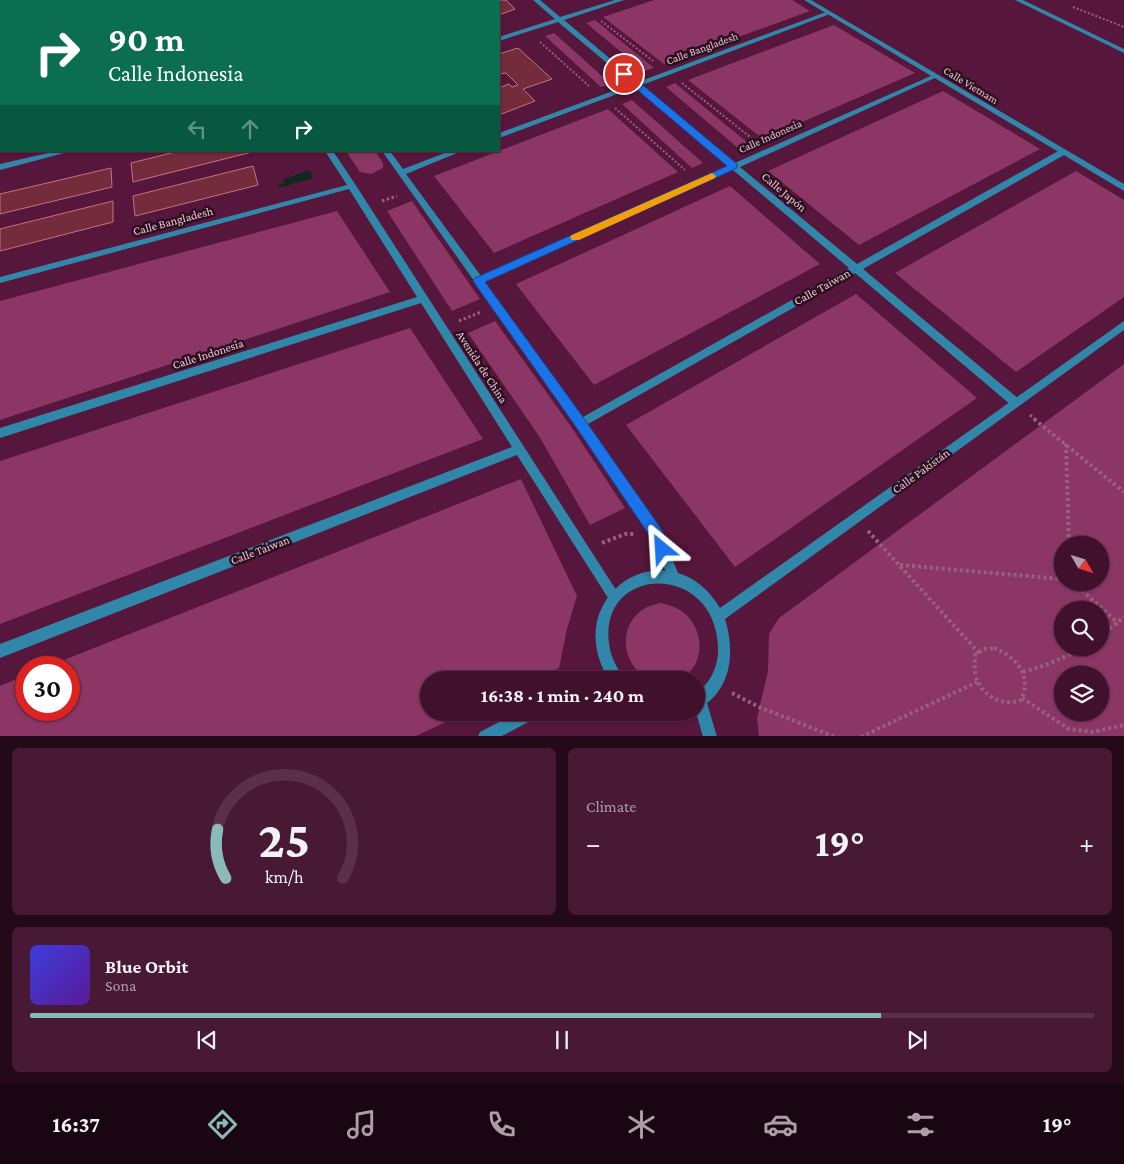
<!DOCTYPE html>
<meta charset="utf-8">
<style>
:root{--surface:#41102c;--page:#481934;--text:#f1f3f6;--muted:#ae9da9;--line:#5a3048;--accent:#8bbbb9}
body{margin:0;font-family:"Crimson Pro",serif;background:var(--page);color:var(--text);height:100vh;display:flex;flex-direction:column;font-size:19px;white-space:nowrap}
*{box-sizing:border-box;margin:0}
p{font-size:16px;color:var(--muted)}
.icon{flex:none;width:28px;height:28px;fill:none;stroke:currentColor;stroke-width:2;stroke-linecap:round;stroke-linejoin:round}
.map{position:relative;height:736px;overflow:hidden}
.details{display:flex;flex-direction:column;gap:12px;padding:12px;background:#240918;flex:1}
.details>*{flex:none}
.guide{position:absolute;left:0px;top:0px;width:500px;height:152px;box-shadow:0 1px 4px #0004,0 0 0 1px var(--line);background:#0b6e4f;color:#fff;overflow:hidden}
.needle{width:32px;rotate:129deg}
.fabs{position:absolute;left:1054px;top:536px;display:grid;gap:10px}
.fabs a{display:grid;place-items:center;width:55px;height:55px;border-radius:50%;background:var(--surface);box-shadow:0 1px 4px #0004,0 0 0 1px var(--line);font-size:25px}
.speed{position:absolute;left:15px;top:656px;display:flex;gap:10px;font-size:25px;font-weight:700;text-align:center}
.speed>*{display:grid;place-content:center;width:65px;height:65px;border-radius:50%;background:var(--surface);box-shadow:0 1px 4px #0004,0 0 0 1px var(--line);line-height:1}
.speed .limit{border:8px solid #d22;background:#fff;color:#111}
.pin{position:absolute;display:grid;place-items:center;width:42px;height:42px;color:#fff;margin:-21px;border:2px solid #fff;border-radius:50%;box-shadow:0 1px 5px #0007}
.me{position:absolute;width:55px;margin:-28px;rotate:333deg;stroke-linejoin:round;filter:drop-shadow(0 0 4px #0008)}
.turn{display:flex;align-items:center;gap:18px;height:105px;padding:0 25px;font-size:22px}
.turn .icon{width:65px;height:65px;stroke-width:2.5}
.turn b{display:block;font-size:35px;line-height:42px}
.lanes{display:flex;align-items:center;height:48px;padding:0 25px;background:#0003;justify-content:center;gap:25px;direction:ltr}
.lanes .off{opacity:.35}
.big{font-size:38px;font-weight:700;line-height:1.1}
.details .card{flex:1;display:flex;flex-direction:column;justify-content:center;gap:8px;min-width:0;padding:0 18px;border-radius:8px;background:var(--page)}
.details .dial{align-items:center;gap:0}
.dial svg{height:130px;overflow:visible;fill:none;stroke:var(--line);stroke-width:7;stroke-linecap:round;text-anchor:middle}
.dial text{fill:var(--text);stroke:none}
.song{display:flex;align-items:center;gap:15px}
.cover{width:60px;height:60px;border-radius:8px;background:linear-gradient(135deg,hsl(240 70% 55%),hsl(270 70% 35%))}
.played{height:5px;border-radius:2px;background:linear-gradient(90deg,var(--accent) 80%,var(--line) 80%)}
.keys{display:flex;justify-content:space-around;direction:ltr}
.heat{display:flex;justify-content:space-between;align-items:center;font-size:28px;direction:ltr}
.details .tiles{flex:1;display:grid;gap:12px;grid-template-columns:1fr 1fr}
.card:last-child{grid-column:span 2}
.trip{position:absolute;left:420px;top:671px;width:285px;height:50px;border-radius:25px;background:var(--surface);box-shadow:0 1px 4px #0004,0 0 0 1px var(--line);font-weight:700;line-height:50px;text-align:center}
.tab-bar{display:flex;height:80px;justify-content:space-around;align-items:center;background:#1a0612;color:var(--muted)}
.tab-bar .icon{width:35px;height:35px}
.tab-bar .on{color:var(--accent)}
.tab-bar b{font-size:22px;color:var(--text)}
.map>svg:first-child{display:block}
.green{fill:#8b3664;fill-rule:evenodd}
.water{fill:#122720}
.building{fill:#742b3b;stroke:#c47381}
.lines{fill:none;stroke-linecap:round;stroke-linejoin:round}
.path-far2{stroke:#97607d;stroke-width:2;stroke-dasharray:2 2;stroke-linecap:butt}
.path-far1{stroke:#97607d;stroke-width:3;stroke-dasharray:2.5 2.5;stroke-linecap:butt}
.path{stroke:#97607d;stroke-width:4;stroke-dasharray:3 3;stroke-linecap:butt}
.service{fill:#3187aa;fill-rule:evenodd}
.minor{fill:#3187aa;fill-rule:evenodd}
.tertiary{fill:#3187aa;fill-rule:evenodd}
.route{fill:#1a73e8;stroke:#114b97}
.slow{fill:#f59e0b}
.labels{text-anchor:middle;stroke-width:5;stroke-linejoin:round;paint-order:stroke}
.far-street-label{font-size:11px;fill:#edc4d6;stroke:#2c101f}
.street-label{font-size:12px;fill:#edc4d6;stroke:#2c101f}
</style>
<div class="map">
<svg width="1124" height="737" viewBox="0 0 1124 737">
<rect width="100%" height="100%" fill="#57163b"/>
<!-- green -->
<path class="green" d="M654,0H792L810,11L664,64L603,17Z
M595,20L654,68L644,71L586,23Z
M834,25L915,73L763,139L688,80Z
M554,33L611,84L601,87L545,36Z
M675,83L748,143L738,148L666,87Z
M943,91L1040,149L859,245L768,171Z
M632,100L703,163L692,168L622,104Z
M608,109L678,172L494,253L434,176Z
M346,151H375L383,163V168L371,174L360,172Z
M1076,171L1124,200V297L1016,372L895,273Z
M730,186L820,264L594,385L516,284Z
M412,201L480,299L452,311L387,211Z
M337,211L390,292L0,420V301Z
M856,294L977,398L735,567L626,425Z
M495,321L570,425L625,508L590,525L539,436L468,333Z
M410,328L483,439L0,624V461Z
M1124,364V736H759L757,718L768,671L769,634L779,618ZM1062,545H1100V582H1062ZM1062,610H1100V648H1062ZM1062,675H1100V712H1062Z
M521,479L577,596L567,629L559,668L533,680H429V712L465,713L416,736H0V686L26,675V710H69V668L46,667Z
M661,603C669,605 676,607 683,612C701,625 706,656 689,673C683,680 677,680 668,680C663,680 655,681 649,679C615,663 618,609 661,603Z"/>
<!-- water -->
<path class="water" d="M306,171H310L313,178L279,188L278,185L284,184L283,181L285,179Z"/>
<!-- building -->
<path class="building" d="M150,0H200L143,1Z
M465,0H506L515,9L499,15V1H463Z
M518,48L552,79L523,89L535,101L499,115V88L509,84L512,87L518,85L506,73L500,74L499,73V54Z
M179,151H256L133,182L131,163Z
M253,166L258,185L135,216L133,196Z
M111,168L112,187L0,214V194Z
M113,201V222L0,251V229Z"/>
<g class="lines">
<!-- path-far2 -->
<path class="path-far2" d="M1073,7L1124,27
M601,21L653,61
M540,42L589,86
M682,83L754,140
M615,108L685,170"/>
<!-- path-far1 -->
<path class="path-far1" d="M382,201L397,196
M459,321L481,312
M1030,415L1036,420"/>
<!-- path -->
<path class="path" d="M1034,419L1124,492
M1066,444L1069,545
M868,531L979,653
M602,543L625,534H634
M900,565L1062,579
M1073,582L1118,623
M1100,636L1124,617
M994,648C1016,657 1033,676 1021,700C1001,708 977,693 975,671C974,666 975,660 975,655L984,649Z
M1023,672L1046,665L1085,648
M732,693L759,707L835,737
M1022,698L1069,729L1093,732L1124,725
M861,737L977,682"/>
<!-- service -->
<path class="service" d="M1015,0H1023L1124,49V53Z"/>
<!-- minor -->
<path class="minor" d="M229,0H235L236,1H230Z
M276,0H282V1H276Z
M533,0H540L560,17L615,0H624L564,20L638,82L826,12H830V14L642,85L735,163L933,75H937V77L740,167L857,264L1060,150H1066V154L863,269L1019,399L1020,402L1019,405L1015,406L1011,405L855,273L588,424L661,531L680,578L678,582L674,584L670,582L652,539L577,426L382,151H390L403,169L450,151H462L406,174L481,276L728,166L636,87L499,138V133L632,84L558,22L499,41V37L555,19ZM733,170L849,268L583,417L485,282Z
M0,13H1V17H0Z
M0,81H1V85H0Z
M57,151H72L0,170V164Z
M325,151H333L355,184L618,593L620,597L618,601L614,603L610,601L517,455L0,658V644L512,447L421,303L0,438V428L417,297L349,189L0,283V277L347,185Z
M611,666L616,668L618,673C613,683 601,680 591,680L593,675Z
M518,712H540L538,717L500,737H478L480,732Z"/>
<!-- tertiary -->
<path class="tertiary" d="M804,0H811L1124,184V191Z
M1124,321V330L725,619C734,648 733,683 707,703L717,737H703L696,712V693C711,683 719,665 718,647C715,559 593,565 610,649C612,661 619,669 624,680H609C557,595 669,524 720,608Z"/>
</g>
<!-- route -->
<path class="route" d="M621,72H627L737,164V168L485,282L585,420L662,530L669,549L667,554L662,556L658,554L652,539L576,427L473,281L475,278L727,166L621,76Z"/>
<!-- slow -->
<path class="slow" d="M712,173L716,176L715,178L579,240H572L570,237L572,235Z"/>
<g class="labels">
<!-- far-street labels -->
<g class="far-street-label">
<text transform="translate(702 48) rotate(-20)" y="4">Calle Bangladesh</text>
<text transform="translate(971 85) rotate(31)" y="4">Calle Vietnam</text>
<text transform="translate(770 136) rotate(-24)" y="4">Calle Indonesia</text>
</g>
<!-- street labels -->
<g class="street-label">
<text transform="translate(784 192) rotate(40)" y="4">Calle Japón</text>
<text transform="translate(173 221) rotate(-15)" y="4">Calle Bangladesh</text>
<text transform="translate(822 287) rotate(-29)" y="4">Calle Taiwan</text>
<text transform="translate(208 354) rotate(-18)" y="4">Calle Indonesia</text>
<text transform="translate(482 367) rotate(57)" y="4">Avenida de China</text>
<text transform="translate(921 471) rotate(-36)" y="4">Calle Pakistán</text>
<text transform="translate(260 550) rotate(-21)" y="4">Calle Taiwan</text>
</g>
</g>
</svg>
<div class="fabs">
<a><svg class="needle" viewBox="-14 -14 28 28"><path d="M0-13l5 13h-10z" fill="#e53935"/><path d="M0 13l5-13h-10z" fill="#ae9da9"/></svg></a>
<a><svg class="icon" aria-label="search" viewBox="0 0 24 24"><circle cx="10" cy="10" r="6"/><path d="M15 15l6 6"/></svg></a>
<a><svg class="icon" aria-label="layers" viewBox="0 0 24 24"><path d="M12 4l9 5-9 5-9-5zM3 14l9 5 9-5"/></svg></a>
</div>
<div class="speed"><div class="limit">30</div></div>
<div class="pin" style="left:624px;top:74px;background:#d93025"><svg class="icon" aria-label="arrive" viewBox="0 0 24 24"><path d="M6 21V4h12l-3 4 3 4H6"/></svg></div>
<svg class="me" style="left:662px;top:549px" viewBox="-20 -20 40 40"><path d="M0-17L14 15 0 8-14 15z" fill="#1a73e8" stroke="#fff" stroke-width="4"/></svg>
<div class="trip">16:38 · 1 min · 240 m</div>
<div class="guide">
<div class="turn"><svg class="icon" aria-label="right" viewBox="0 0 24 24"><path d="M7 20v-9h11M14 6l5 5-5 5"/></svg><div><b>90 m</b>Calle Indonesia</div></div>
<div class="lanes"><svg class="icon off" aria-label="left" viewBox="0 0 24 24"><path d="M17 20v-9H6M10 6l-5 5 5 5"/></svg><svg class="icon off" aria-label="ahead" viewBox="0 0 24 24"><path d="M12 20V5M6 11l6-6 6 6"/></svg><svg class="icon" aria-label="right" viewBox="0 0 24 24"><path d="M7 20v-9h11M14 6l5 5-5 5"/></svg></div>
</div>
</div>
<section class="details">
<div class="tiles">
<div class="card dial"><svg viewBox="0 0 100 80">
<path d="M14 69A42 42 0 1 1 86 69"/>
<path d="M14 69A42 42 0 0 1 9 39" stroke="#8bbbb9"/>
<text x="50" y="56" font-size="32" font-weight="700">25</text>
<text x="50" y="72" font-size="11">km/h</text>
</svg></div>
<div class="card"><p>Climate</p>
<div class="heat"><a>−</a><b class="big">19°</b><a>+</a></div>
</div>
<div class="card">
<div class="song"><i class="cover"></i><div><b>Blue Orbit</b><p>Sona</p></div></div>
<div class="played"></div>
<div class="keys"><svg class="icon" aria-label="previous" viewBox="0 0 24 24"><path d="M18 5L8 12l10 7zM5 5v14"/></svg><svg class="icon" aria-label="pause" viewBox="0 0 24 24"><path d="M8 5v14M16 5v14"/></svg><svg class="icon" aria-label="next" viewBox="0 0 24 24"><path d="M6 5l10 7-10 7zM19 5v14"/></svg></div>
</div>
</div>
</section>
<nav class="tab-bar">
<b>16:37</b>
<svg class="icon on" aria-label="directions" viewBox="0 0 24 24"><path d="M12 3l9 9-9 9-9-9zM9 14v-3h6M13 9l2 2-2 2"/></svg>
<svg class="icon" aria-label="music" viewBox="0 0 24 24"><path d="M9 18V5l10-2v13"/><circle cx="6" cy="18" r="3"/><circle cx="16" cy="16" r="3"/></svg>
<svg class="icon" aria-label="phone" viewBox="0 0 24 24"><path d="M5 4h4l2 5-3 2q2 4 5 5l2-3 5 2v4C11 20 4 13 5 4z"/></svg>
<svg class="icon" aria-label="climate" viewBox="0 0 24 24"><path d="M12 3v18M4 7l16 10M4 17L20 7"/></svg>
<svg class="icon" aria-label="car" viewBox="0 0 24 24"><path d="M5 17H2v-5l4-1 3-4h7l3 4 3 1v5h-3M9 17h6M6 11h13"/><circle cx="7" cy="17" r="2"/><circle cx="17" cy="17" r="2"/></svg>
<svg class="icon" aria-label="filters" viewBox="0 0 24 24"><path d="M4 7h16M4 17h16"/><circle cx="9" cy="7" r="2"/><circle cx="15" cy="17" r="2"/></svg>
<b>19°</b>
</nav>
